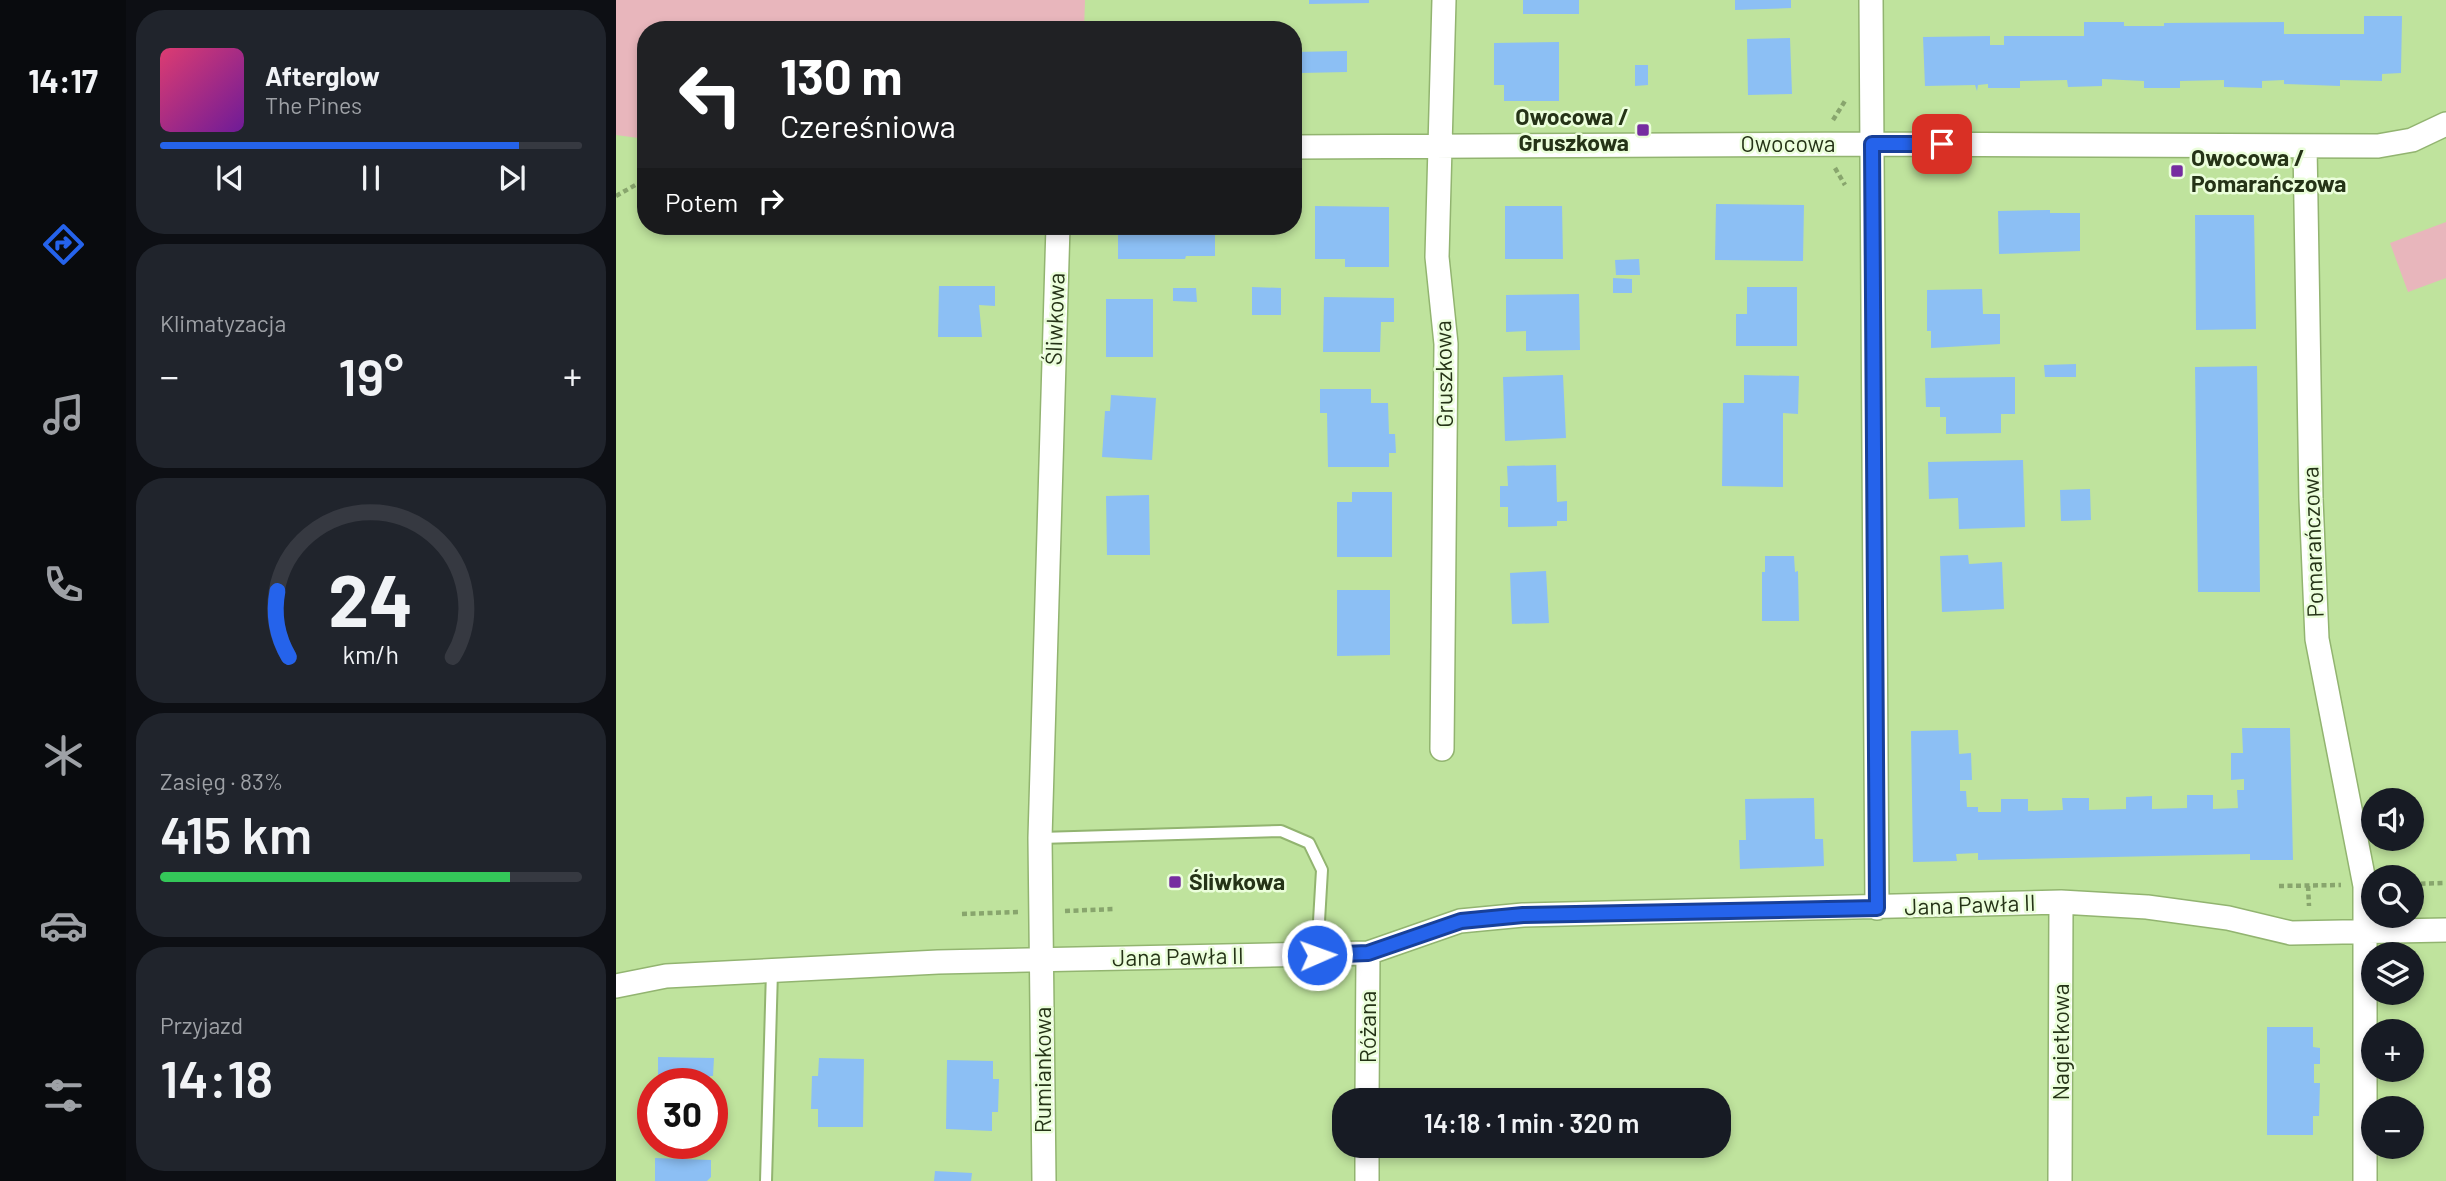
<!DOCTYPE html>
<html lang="pl">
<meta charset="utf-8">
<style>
:root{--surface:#171b24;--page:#20242c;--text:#f1f3f6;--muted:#9ea1a6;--line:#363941;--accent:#2563eb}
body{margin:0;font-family:Barlow,sans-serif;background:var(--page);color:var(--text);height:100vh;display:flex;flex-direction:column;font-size:26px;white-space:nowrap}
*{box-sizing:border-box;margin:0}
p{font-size:23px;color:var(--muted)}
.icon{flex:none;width:38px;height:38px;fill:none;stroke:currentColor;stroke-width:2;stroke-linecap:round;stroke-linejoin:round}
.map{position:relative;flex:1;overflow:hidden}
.drawer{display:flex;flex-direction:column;gap:10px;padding:10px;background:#0d0f14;width:490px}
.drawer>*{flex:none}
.hud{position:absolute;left:21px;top:21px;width:665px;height:214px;border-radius:28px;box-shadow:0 4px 10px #0003;background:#202124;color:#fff;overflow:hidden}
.tools{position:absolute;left:1745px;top:788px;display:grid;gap:14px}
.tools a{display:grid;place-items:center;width:63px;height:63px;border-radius:50%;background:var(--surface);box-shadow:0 4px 10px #0003;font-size:35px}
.speed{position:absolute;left:21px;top:1068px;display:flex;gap:14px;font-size:35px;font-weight:700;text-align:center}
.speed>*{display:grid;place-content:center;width:91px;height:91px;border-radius:50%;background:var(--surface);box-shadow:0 4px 10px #0003;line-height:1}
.speed .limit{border:10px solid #d22;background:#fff;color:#111}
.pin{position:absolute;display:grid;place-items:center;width:60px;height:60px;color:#fff;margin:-30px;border-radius:14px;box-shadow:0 4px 10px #0006}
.me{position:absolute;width:77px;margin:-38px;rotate:88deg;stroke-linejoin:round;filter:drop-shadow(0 0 5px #0008)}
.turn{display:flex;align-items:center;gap:24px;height:147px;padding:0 28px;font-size:32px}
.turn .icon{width:91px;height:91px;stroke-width:2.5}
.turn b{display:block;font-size:49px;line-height:60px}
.then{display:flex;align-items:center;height:66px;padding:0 28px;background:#0003;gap:14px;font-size:26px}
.big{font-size:52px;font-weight:600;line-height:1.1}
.drawer .tile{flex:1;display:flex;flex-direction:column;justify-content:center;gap:10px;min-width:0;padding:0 24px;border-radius:28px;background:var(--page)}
.drawer .dial{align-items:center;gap:0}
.dial svg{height:182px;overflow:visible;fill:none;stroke:var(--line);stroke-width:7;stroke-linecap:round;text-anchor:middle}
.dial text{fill:var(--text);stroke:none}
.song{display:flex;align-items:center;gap:21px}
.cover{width:84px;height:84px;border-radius:10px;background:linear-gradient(135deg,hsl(340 70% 55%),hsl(280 70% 35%))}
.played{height:7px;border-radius:4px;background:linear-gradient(90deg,var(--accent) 85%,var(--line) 85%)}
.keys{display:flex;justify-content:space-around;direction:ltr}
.heat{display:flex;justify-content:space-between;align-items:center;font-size:38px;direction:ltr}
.charge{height:10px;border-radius:5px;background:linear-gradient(90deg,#34c759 83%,var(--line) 0)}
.trip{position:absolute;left:716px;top:1088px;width:399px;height:70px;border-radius:28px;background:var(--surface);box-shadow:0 4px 10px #0003;font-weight:600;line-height:70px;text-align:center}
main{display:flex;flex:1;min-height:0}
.dock{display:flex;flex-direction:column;width:126px;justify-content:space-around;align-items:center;background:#090b0e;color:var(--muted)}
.dock .icon{width:49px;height:49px}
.dock .selected{color:var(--accent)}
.dock b{font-size:32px;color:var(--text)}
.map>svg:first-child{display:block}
.green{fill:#e8b6bc}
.building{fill:#8cbff4}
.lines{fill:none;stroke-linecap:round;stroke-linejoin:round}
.lane-casing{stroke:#92b470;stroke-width:14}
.street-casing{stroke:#92b470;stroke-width:26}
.path{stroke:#88a56d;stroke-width:4.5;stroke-dasharray:5 3.5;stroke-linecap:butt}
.lane{stroke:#fff;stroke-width:10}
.street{stroke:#fff;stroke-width:23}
.route-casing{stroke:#184099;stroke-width:18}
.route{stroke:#2563eb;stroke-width:12}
.poi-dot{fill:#762da0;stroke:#ebfedb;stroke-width:2.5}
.labels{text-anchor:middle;stroke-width:5;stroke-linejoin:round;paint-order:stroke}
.poi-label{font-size:23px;font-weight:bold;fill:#253317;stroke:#ebfedb;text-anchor:start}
.street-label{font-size:23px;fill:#253317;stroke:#ebfedb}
</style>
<main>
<nav class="dock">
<b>14:17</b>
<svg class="icon selected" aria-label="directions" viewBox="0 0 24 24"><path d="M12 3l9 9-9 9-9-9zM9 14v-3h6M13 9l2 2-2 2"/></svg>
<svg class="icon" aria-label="music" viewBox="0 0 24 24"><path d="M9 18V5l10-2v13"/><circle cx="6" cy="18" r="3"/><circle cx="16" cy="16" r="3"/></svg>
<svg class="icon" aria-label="phone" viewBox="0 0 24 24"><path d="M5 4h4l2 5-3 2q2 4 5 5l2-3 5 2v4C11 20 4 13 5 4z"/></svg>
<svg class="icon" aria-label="climate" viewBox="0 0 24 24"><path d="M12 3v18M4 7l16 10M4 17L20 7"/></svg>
<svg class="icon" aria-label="car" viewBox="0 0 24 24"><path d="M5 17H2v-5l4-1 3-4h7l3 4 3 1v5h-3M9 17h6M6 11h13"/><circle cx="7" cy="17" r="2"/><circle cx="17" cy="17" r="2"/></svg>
<svg class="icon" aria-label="filters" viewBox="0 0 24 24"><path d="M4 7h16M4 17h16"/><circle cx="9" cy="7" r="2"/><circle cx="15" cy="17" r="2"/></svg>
</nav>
<section class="drawer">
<div class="tile">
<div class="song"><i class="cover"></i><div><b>Afterglow</b><p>The Pines</p></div></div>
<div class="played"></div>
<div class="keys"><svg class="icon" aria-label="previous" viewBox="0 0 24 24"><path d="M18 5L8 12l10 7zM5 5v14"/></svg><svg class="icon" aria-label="pause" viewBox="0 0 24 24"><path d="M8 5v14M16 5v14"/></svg><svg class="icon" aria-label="next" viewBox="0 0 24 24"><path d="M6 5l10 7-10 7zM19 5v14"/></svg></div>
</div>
<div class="tile"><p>Klimatyzacja</p>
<div class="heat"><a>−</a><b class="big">19°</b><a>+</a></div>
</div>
<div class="tile dial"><svg viewBox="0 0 100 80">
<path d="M14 69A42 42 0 1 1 86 69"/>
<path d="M14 69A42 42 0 0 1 9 40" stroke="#2563eb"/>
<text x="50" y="56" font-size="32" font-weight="700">24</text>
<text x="50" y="72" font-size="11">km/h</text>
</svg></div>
<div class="tile"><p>Zasięg · 83%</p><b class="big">415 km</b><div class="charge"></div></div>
<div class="tile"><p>Przyjazd</p><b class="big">14:18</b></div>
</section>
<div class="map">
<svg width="1830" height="1181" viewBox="0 0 1830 1181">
<rect width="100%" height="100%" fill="#bfe39d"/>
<!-- green -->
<path class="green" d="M0,0H469L468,30H30V139L0,135Z
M1830,222V278L1792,292L1774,243Z"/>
<!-- building -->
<path class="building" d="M693,0H753V3L693,4Z
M907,0H963V14H907Z
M1119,0H1175V8L1119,10Z
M1748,16H1786L1785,73L1766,74V81L1724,80V86L1668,84V80L1646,81V88L1608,87V80L1564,81V88H1528V81L1486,79V86L1452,87L1451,80L1404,81V88H1372V84L1362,85L1361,91L1359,85L1309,86L1307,37L1374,36V45H1388V36H1468V22H1508V26H1548V23L1668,22V34H1748Z
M1174,38L1176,94L1132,95L1131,39Z
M943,42V101H888V85H878V43Z
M731,51V72L685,73L686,101H677V52Z
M1019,65H1032V85L1019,86Z
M1100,204L1188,205L1187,261L1099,260Z
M699,206L773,207V267H729V259H699Z
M889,206H946L947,259H889Z
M1434,210V213H1464V251L1383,254L1382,211Z
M1579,215H1638L1640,329L1580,330Z
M502,226H599V256H570L569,259H502Z
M1023,259L1024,275H1000L999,260Z
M997,278L1016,279V293H997Z
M323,286H379V306L363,305L366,337H322Z
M636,287L665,288V315H636Z
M1131,287H1181V346H1120V314H1131Z
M557,288H580L581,302L557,301Z
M1366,289L1367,314H1384V344L1315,348V331H1311V290Z
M963,294L964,350L910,351V331L890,332V295Z
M708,297L778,298V322H765L764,352H707Z
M490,299H537V357H490Z
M1460,364V377H1429L1428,365Z
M1641,366L1644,592H1582L1579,367Z
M947,375L950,438L889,441L887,377Z
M1128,375L1183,376L1182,414L1167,413V487L1106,486L1107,403H1128Z
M1399,377V414H1385V433L1330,434V417H1324V407H1310L1309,378Z
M704,389H755V403H772L773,434H779L780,453H773V467H712L711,413H704Z
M495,395L540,398L536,460L486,457L489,411H494Z
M1407,460L1409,527L1343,529L1342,498L1313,499L1312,462Z
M940,465L941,502L951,501V521H941V526L892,527V507H884V486H892L891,466Z
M1474,489L1475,520L1445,521L1444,490Z
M736,492H776V557H721V502H736Z
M533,495L534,555H491L490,496Z
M1352,555L1353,564L1386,562L1388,609L1326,612L1324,556Z
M1149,556H1178L1179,572L1182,571L1183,621H1146V572H1149Z
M930,571L933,623L896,624L894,573Z
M721,590H774V655L721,656Z
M1626,728H1674L1677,860H1634V854L1362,860V853L1340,854L1341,861L1297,862L1295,731L1342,730L1343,754L1355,753L1356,780H1344V791H1350L1351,807H1362V812H1385V799H1412V811L1447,810L1446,798H1473V810L1510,809V797L1536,796V809L1571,808V795H1597V809L1622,808L1621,790H1628V779L1615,780V753H1627Z
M1198,798L1199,839H1207L1208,866L1124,869L1123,840H1130L1129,799Z
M1651,1027H1697V1047L1704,1048V1064H1698V1083H1704L1703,1116H1697V1135H1651Z
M42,1057L98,1058L97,1076H94V1083H42Z
M203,1058L248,1059L247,1127H202V1109H195L196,1076H202Z
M331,1060L377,1061V1079H383L382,1112H376V1131L330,1129Z
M39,1158L95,1160V1177L91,1181H39Z
M319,1171L356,1173L355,1181H318Z"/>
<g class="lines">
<!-- lane casing -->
<g class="lane-casing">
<path id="lane" d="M424,838L665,831L693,843L706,870L701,955
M150,1181L156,971"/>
</g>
<!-- street casing -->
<g class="street-casing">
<path id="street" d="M1255,0L1261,908
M1689,146L1695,499L1701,639L1749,886V1181
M677,147L1256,144L1762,146L1796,140L1830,124
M826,749L830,344L821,257L828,0
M0,986L50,976L322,962L752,953L844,921L907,915L1445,902L1531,907L1612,918L1675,933L1830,930
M751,1101L752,953
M428,1181L424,838L442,226
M751,1181V1146
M1444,1181L1445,902"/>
</g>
<!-- path -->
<path class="path" d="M1217,120L1229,101
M1219,168L1229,185
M0,196L30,179
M1796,884L1830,883
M1663,886L1725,885
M1692,886L1693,906
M449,911L499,909
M346,914L402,912"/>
<!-- lane -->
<use href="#lane" class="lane"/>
<!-- street -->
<use href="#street" class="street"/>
</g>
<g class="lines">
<!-- route casing -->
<g class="route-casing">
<path id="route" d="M701,955L752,953L845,921L907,915L1261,908L1256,144H1326"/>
</g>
<!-- route -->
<use href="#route" class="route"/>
</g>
<!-- markers -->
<g class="poi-dot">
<rect x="1020" y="123" width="14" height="14" rx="3.5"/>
<rect x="1554" y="164" width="14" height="14" rx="3.5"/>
<rect x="552" y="875" width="14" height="14" rx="3.5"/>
</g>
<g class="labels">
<!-- poi labels -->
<g class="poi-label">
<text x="1013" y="125" text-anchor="end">Owocowa /<tspan x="1013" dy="26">Gruszkowa</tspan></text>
<text x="1575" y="166">Owocowa /<tspan x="1575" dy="26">Pomarańczowa</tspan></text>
<text x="573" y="890">Śliwkowa</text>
</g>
<!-- street labels -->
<g class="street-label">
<text x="1172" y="152">Owocowa</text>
<text transform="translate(439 319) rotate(-88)" y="8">Śliwkowa</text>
<text transform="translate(828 374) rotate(-91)" y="8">Gruszkowa</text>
<text transform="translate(1697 542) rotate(-92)" y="8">Pomarańczowa</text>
<text transform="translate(1354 905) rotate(-2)" y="8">Jana Pawła II</text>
<text transform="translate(562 957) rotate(-1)" y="8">Jana Pawła II</text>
<text transform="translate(752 1027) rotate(-90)" y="8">Różana</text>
<text transform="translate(1445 1042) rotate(-90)" y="8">Nagietkowa</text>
<text transform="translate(427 1070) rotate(-90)" y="8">Rumiankowa</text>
</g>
</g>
</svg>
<div class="tools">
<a><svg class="icon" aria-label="sound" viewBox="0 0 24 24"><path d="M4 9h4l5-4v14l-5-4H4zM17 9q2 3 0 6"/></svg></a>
<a><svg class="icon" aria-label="search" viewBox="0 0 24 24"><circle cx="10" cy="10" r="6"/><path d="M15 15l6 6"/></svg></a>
<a><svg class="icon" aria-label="layers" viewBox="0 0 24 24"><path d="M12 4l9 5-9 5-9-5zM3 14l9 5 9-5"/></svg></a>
<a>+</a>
<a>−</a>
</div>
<div class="speed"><div class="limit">30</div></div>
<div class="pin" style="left:1326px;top:144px;background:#d93025"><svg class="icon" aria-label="arrive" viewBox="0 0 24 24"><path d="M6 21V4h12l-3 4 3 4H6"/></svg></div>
<svg class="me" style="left:701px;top:955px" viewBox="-20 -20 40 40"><circle r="17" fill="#2563eb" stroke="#fff" stroke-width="3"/><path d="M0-11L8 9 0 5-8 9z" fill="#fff"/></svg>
<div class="trip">14:18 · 1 min · 320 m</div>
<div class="hud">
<div class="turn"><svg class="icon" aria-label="left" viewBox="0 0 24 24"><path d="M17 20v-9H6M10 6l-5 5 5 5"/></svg><div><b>130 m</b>Czereśniowa</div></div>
<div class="then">Potem<svg class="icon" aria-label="right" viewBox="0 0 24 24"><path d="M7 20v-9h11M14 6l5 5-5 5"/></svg></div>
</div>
</div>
</main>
